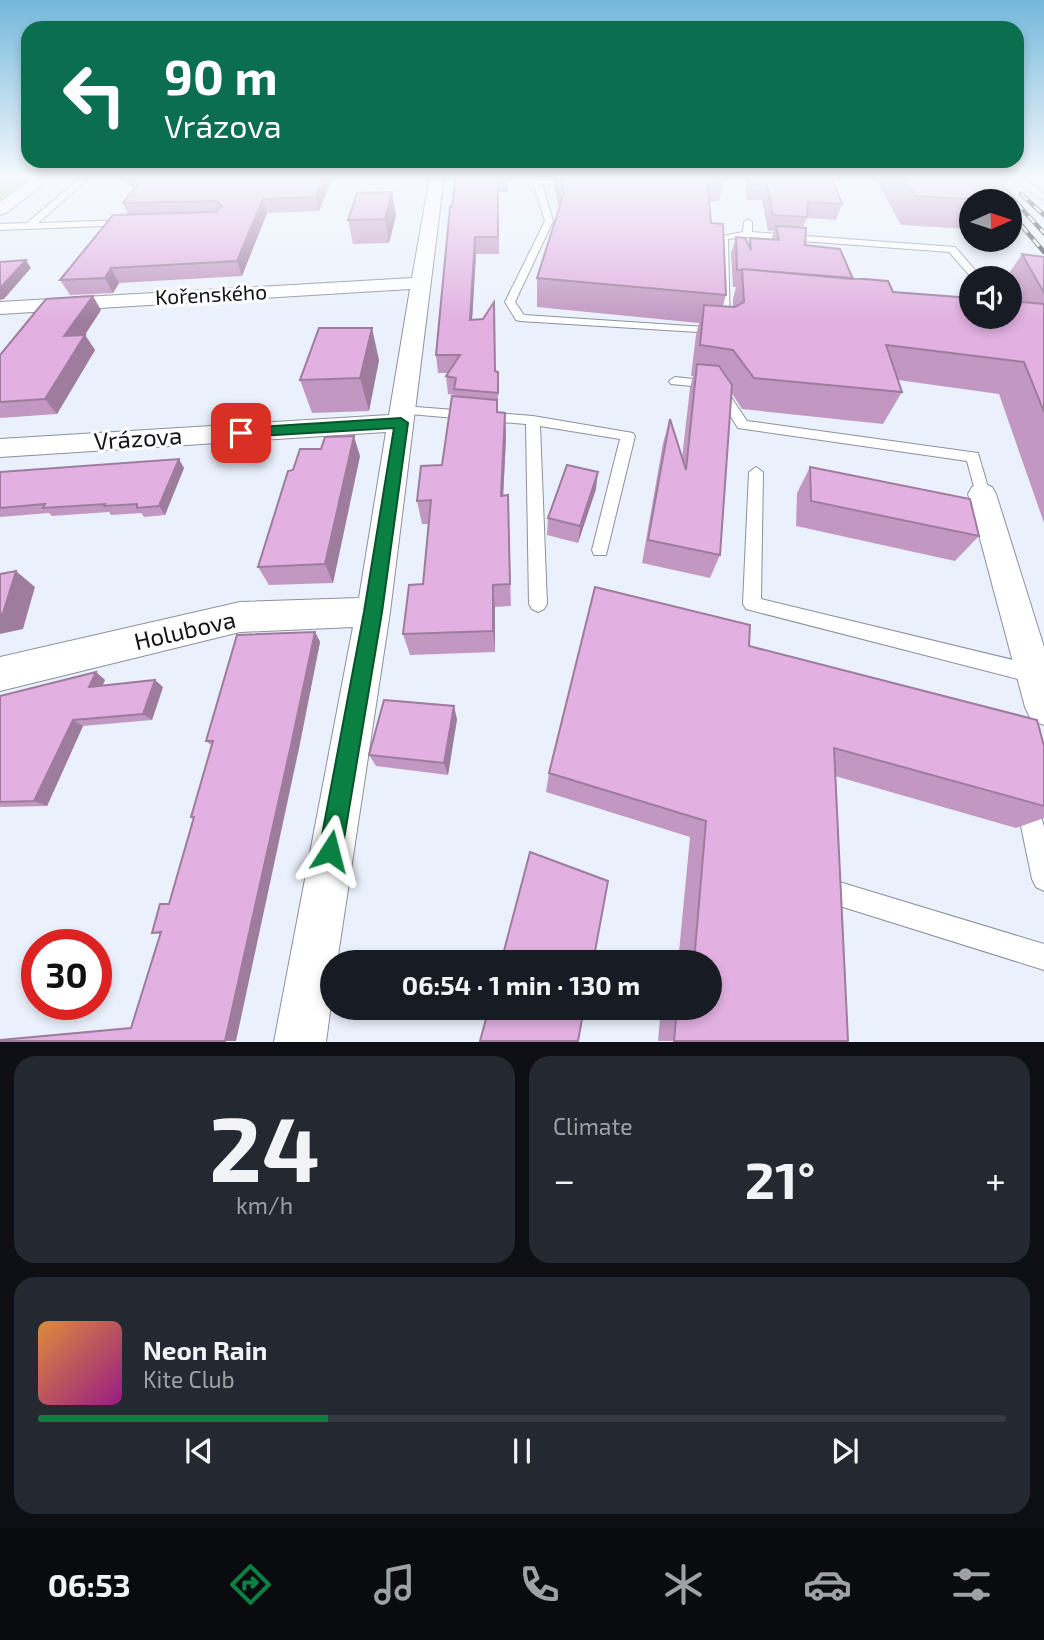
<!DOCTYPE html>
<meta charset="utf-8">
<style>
:root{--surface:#171b24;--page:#242831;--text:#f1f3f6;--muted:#9ea1a6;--line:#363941;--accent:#0b8043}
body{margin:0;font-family:"Exo 2",sans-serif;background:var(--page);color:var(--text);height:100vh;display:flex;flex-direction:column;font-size:26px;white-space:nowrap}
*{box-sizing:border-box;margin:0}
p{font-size:23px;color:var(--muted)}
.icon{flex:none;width:38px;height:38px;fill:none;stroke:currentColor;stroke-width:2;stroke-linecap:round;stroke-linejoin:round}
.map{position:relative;height:1042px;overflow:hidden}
.sheet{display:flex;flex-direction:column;gap:14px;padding:14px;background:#0d0f14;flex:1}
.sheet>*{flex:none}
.guide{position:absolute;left:21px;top:21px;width:1003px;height:147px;border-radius:21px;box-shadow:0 4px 10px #0003;background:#0b6e4f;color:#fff;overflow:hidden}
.needle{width:46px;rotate:87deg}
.controls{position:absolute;left:959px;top:189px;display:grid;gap:14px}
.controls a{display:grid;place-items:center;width:63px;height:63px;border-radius:50%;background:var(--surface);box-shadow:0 4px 10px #0003;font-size:35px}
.speed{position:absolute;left:21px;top:929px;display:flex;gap:14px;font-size:35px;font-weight:700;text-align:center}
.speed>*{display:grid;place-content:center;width:91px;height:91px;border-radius:50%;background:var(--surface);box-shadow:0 4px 10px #0003;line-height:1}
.speed .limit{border:10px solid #d22;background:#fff;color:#111}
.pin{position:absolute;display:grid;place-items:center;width:60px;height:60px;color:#fff;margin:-30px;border-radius:14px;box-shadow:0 4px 10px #0006}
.me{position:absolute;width:77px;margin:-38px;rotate:9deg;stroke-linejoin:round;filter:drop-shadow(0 0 5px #0008)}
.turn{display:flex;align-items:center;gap:24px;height:147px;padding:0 28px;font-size:32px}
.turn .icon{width:91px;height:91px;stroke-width:2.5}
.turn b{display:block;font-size:49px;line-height:60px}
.big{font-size:52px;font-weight:700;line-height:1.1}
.sheet .card{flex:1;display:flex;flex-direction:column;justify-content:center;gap:10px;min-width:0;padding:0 24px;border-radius:21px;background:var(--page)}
.sheet .dial{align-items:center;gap:0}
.dial b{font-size:91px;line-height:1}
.song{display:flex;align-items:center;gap:21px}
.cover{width:84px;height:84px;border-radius:10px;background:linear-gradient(135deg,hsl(30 70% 55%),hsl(310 70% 35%))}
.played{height:7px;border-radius:4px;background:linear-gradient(90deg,var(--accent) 30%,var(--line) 30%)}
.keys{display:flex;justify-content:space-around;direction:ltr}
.heat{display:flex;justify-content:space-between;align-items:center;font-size:38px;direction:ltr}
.sheet .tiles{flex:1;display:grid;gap:14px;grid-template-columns:1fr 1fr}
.card:last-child{grid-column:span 2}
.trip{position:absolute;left:320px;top:950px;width:402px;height:70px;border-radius:35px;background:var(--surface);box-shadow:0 4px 10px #0003;font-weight:700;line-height:70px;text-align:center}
.tabs{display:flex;height:112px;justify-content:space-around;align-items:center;background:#090b0e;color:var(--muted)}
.tabs .icon{width:49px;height:49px}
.tabs .on{color:var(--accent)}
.tabs b{font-size:32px;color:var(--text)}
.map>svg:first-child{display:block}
.green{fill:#c7d8a8}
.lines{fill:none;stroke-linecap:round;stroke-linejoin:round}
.service-casing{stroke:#8c919c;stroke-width:2}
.minor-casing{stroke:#8c919c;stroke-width:2}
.service{fill:#fff;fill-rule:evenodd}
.minor{fill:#fff;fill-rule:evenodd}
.rail-casing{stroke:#313439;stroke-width:4.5}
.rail{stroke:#fefefe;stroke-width:2.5;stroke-dasharray:9;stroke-linecap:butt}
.wall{fill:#c298c2}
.shaded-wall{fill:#9e7c9e}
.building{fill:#e2b1e1;stroke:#9e7c9e;stroke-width:2}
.route{fill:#0b8043;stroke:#07532c;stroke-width:2}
.labels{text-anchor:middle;stroke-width:6;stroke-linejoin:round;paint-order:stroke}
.far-street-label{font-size:21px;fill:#121418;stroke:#fefefe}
.street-label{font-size:24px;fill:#121418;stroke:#fefefe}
</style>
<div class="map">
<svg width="1044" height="1042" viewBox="0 0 1044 1042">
<rect width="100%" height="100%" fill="#ebf1fc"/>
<!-- green -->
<path class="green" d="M0,176H35L0,203Z"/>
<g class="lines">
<!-- service casing -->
<g class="service-casing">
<path id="service" d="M1014,176H1022L1044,194V200L1020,185Z
M80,178L87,180L38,223L127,220L130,221V225L0,230V224L27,223Z
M537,180H574L578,182L574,184H542L553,221L515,302L524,315L720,328L718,237L743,232L744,222L748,219L752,222V232L955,247L982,278H972L949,252L747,237L728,239L730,334L520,321L516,320L505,302L545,221L533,182Z
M675,377L721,382L747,421L978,453L990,494L982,500L977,498L967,461L738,428L713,388L671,384L669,381Z
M403,406L533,416L633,433L635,436L606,555H594L592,550L620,439L540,426L547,604L544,609L538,612L532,609L529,604L526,424L398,413V407Z
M756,467L763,472L761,599L1034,665L1041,668L1044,674L1041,680L1034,683L746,609L743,604L749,472Z
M1027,791L1035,794L1044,827V891L1036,887L1032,879L1016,802L1019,794Z
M836,881L1044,944V970L827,902L824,893L827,884Z"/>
</g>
<!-- minor casing -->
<g class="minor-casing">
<path id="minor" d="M36,176H53L6,213L0,215V202Z
M430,176H444L390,612L337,962H332V997L326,1042H274L353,627L240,632L0,691V657L240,602L359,598L386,432L0,457V439L389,415L410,289L0,314V302L412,278Z
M982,483L992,487L996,494L1044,647V725L1031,720L1025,707L968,494L972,487Z"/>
</g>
<!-- service -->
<use href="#service" class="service"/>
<!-- minor -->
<use href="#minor" class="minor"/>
<!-- rail casing -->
<g class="rail-casing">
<path id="rail" d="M992,176L1044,233
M1021,194L1044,215
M1010,212L1044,252"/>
</g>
<!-- rail -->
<use href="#rail" class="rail"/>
</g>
<!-- wall -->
<path class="wall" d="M118,176H333L319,211L267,213L242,276L119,283L113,293L70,295L60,280L128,214L123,203L134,189Z
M456,176H507L508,192H499V254H476L472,320L483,319L494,302L495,372H498V412L505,413L506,437L503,496L508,495L511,606L495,607V652L410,655L403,634L423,584L428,524H422L417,501L442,465L455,397V395L448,394L446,376L448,373H438L436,355Z
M551,176H725L719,201L710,202L711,223L726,295L723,306L733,307V299L736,287H733L731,253L736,237L748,245L750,238L771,240L774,231H768L762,200H746V176H831L842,204L836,220L807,218L803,227L805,245L853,279L893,292L1011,302L1010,299V278H1006L1022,254L1044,257V523L999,394L898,380L902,392L883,424L742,409L731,392L720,555L710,578L642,563L663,443L670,419L682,458L690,388L693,376H691L696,335L699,323L537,307V278L559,208L554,187V177H551Z
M874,176H994L1012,195L1009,201H971V225L969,226L967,229L901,225Z
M392,192L396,216L389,243L353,244L348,220Z
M101,310L85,335L95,350L57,414L0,418V355Z
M379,360L369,411L312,413L300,380Z
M360,456L333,583L269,585L258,567L293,470Z
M810,467L979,536L955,561L796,526L797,493Z
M184,468L165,515L144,517L141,513L111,515L109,512L52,516L49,513L0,517V472Z
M596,489L578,543L547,535L548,518Z
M315,632L320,642L298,753L131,1028L160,934L152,933L169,904L194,819L191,817L212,746L206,741Z
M749,646L1044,746V818L1016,828L835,776L848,1041H658L661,1008H710V962H678L690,837L546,792L549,773Z
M96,672L105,680L102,685L163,687L152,720L83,726L47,806L0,807V696Z
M457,719L448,775L376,766L369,755Z"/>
<!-- shaded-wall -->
<path class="shaded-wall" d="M324,176H333L319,211L316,197Z
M392,192L396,216L389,243L385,219Z
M263,199L267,213L242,276L237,261Z
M475,237L476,254L471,337L470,320Z
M26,260L31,268L4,299L0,300V288Z
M111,268L119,283L113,293L105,278Z
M93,296L101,310L74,351L64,336Z
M372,328L379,360L369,411L360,378Z
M85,335L95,350L57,414L45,399Z
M505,413L506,437L502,519L501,496Z
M354,436L360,456L333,583L325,564Z
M179,459L184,468L165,515L159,506Z
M598,472L596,489L578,543L580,526Z
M16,571L35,587L23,629L0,634V614Z
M493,585L495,607V652L493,631Z
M315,632L320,642L298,753L236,1041H225Z
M96,672L105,680L99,694L89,687Z
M155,680L163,687L152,720L143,714Z
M454,706L457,719L448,775L444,763Z
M73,720L83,726L47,806L34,801Z"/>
<!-- building -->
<path class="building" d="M128,176H324L316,197L263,199L237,261L111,268L105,278L60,280L113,215L216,212L222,206L216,201L123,203L138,184Z
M456,176H507V177H498V237H475L470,320L483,319L494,302L495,371L498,372V393L454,389L456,378L446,376L460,355H436L450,207H452Z
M559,176H707L711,223L723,224L726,295L537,278L564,193Z
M750,176H831L842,204L808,202L807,217L773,215L767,185H750Z
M903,176H994L1012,195L985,194L988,197H981L984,200L915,196Z
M392,192L385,219L348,220L357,193Z
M776,226L806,228L805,245L840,249L853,279L742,269V270H737L736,237L745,238L751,250L750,238L779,240Z
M1022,254L1044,257V293Z
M26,260L0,288V262Z
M742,269L888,281L893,292L971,298V317H1010V301L1044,304V412L1024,362L886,345L902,392L754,378L733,350L700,345L704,305L735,307L744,302Z
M93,296L64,336L85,335L45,399L0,402V355L46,299Z
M319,328H372L360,378L300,380Z
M697,364L719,366L732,385L720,555L648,540L670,419L686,470Z
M452,396L497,400V412L505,413L501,496L508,495L510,584L493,585V631L403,634L409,585L423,584L431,500L417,501L421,466L442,465Z
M354,436L325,564L258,567L288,471L293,470L300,449H321L325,437Z
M179,459L159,506L137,508V504L104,506L105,504L43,508L45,504L0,508V472Z
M567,465L598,472L580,526L548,518Z
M810,467L970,499L979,536L811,501Z
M16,571L3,613L0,614V574Z
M595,587L750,625L749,646L1037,720L1044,746V806L834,748L848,1041H674L677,1008H710V962H694L706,821L549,773Z
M315,632L291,745L225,1041H0V1040L131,1028L161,932L152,933L160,904H169L194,817H191L213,741H206L237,635Z
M96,672L89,687L155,680L143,714L73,720L34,801L0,802V696Z
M384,700L454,706L444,763L369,755Z
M530,852L608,881L593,962H501Z
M489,1008H584L578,1041H480Z"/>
<!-- sky -->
<linearGradient id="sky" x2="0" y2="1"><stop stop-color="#74b8db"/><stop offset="0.55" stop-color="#f6f9fe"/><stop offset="1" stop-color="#f6f9fe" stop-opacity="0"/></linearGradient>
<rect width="1044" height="322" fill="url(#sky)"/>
<!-- route -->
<path class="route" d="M401,418L408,423L382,612L342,851L339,859L330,863L322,859L319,851L364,612L394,428L241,437L234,433L241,428Z"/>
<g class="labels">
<!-- far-street labels -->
<g class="far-street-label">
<text transform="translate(211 295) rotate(-3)" y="7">Kořenského</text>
</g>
<!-- street labels -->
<g class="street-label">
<text transform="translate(138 439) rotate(-4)" y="8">Vrázova</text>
<text transform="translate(185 631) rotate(-13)" y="8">Holubova</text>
</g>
</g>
</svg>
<div class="controls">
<a><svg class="needle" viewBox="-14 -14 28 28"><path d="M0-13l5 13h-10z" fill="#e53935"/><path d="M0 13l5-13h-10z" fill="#9ea1a6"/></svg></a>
<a><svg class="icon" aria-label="sound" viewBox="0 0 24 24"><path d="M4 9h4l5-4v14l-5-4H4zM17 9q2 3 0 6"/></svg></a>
</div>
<div class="speed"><div class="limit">30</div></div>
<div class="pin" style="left:241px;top:433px;background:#d93025"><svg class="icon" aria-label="arrive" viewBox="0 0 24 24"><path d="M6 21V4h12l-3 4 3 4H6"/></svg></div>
<svg class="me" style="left:330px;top:851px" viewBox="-20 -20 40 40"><path d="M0-17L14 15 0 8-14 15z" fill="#0b8043" stroke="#fff" stroke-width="4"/></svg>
<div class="trip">06:54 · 1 min · 130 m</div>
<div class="guide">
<div class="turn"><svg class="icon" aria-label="left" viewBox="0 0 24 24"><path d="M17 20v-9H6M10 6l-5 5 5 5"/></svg><div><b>90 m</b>Vrázova</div></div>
</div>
</div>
<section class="sheet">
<div class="tiles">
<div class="card dial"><b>24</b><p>km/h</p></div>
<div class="card"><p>Climate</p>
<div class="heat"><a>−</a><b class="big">21°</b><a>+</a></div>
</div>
<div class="card">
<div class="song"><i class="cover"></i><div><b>Neon Rain</b><p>Kite Club</p></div></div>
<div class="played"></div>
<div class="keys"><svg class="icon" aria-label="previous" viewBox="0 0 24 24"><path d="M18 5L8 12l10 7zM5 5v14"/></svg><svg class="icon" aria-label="pause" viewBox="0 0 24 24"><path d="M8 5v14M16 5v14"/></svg><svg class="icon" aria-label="next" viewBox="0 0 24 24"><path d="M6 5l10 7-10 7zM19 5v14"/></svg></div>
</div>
</div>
</section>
<nav class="tabs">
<b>06:53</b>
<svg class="icon on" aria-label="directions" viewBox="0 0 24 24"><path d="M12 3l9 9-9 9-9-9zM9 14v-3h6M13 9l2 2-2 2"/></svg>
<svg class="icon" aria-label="music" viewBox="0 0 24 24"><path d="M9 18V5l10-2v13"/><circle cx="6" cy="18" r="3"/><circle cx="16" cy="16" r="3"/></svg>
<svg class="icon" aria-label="phone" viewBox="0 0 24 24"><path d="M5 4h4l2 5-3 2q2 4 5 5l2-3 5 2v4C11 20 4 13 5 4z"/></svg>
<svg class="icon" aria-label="climate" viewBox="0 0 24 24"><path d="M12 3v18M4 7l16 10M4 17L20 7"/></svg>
<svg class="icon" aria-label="car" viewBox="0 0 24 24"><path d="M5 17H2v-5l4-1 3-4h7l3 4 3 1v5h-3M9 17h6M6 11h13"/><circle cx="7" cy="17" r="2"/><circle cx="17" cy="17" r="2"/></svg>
<svg class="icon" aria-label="filters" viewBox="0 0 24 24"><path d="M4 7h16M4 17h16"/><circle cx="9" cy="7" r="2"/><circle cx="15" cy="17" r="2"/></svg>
</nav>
